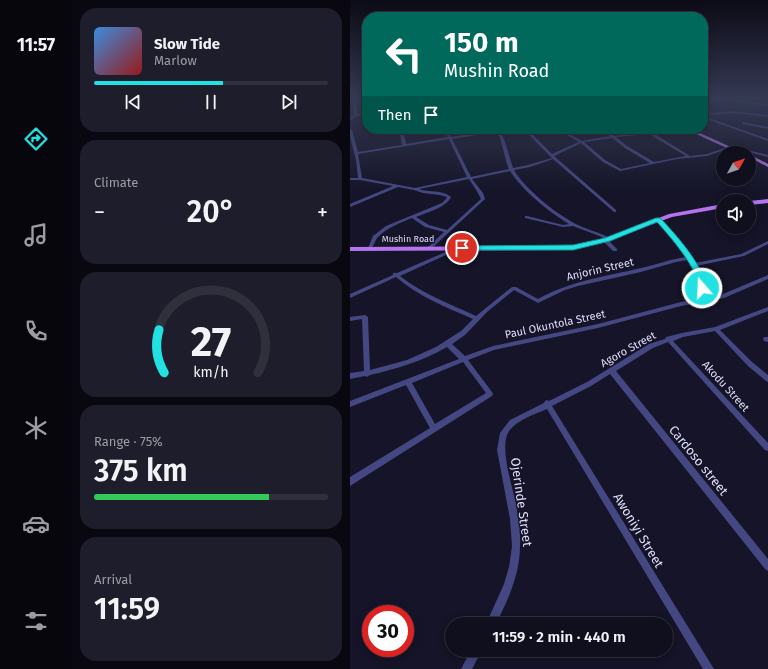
<!DOCTYPE html>
<meta charset="utf-8">
<style>
:root{--surface:#100f1e;--page:#1e1d2b;--text:#f1f3f6;--muted:#9c9ca4;--line:#302f3c;--accent:#22e1e3}
body{margin:0;font-family:"Fira Sans",sans-serif;background:var(--page);color:var(--text);height:100vh;display:flex;flex-direction:column;font-size:15px;white-space:nowrap}
*{box-sizing:border-box;margin:0}
p{font-size:13px;color:var(--muted)}
.icon{flex:none;width:22px;height:22px;fill:none;stroke:currentColor;stroke-width:2;stroke-linecap:round;stroke-linejoin:round}
.map{position:relative;flex:1;overflow:hidden}
.details{display:flex;flex-direction:column;gap:8px;padding:8px;background:#090810;width:278px}
.details>*{flex:none}
.banner{position:absolute;left:12px;top:12px;width:346px;height:122px;border-radius:16px;box-shadow:0 2px 10px #0003,0 0 0 1px var(--line);background:#00695c;color:#fff;overflow:hidden}
.needle{width:26px;rotate:50deg}
.controls{position:absolute;left:366px;top:146px;display:grid;gap:8px}
.controls a{display:grid;place-items:center;width:40px;height:40px;border-radius:50%;background:var(--surface);box-shadow:0 2px 10px #0003,0 0 0 1px var(--line);font-size:20px}
.speed{position:absolute;left:12px;top:605px;display:flex;gap:8px;font-size:20px;font-weight:700;text-align:center}
.speed>*{display:grid;place-content:center;width:52px;height:52px;border-radius:50%;background:var(--surface);box-shadow:0 2px 10px #0003,0 0 0 1px var(--line);line-height:1}
.speed .limit{border:6px solid #d22;background:#fff;color:#111}
.pin{position:absolute;display:grid;place-items:center;width:34px;height:34px;color:#fff;margin:-17px;border:2px solid #fff;border-radius:50%;box-shadow:0 1px 4px #0007}
.me{position:absolute;width:44px;margin:-22px;rotate:341deg;stroke-linejoin:round;filter:drop-shadow(0 0 3px #0008)}
.turn{display:flex;align-items:center;gap:14px;height:84px;padding:0 16px;font-size:18px}
.turn .icon{width:52px;height:52px;stroke-width:2.5}
.turn b{display:block;font-size:28px;line-height:34px}
.then{display:flex;align-items:center;height:38px;padding:0 16px;background:#0003;gap:8px;font-size:15px}
.big{font-size:30px;font-weight:600;line-height:1.1}
.details .card{flex:1;display:flex;flex-direction:column;justify-content:center;gap:6px;min-width:0;padding:0 14px;border-radius:16px;background:var(--page)}
.details .dial{align-items:center;gap:0}
.dial svg{height:104px;overflow:visible;fill:none;stroke:var(--line);stroke-width:7;stroke-linecap:round;text-anchor:middle}
.dial text{fill:var(--text);stroke:none}
.song{display:flex;align-items:center;gap:12px}
.cover{width:48px;height:48px;border-radius:6px;background:linear-gradient(135deg,hsl(210 70% 55%),hsl(0 70% 35%))}
.played{height:4px;border-radius:2px;background:linear-gradient(90deg,var(--accent) 55%,var(--line) 55%)}
.keys{display:flex;justify-content:space-around;direction:ltr}
.heat{display:flex;justify-content:space-between;align-items:center;font-size:22px;direction:ltr}
.charge{height:6px;border-radius:3px;background:linear-gradient(90deg,#34c759 75%,var(--line) 0)}
.trip{position:absolute;left:95px;top:617px;width:228px;height:40px;border-radius:20px;background:var(--surface);box-shadow:0 2px 10px #0003,0 0 0 1px var(--line);font-weight:600;line-height:40px;text-align:center}
main{display:flex;flex:1;min-height:0}
.dock{display:flex;flex-direction:column;width:72px;justify-content:space-around;align-items:center;background:#06060c;color:var(--muted)}
.dock .icon{width:28px;height:28px}
.dock .on{color:var(--accent)}
.dock b{font-size:18px;color:var(--text)}
.map>svg:first-child{display:block}
.lines{fill:none;stroke-linecap:round;stroke-linejoin:round}
.minor{fill:#444781;fill-rule:evenodd}
.major{fill:#b573ee;fill-rule:evenodd}
.route{fill:#22e1e3;stroke:#169294}
.labels{text-anchor:middle;stroke-width:3;stroke-linejoin:round;paint-order:stroke}
.far-street-label{font-size:9px;fill:#dfdefb;stroke:#151428}
.street-label{font-size:11px;fill:#dfdefb;stroke:#151428}
.near-street-label{font-size:13px;fill:#dfdefb;stroke:#151428}
</style>
<main>
<nav class="dock">
<b>11:57</b>
<svg class="icon on" aria-label="directions" viewBox="0 0 24 24"><path d="M12 3l9 9-9 9-9-9zM9 14v-3h6M13 9l2 2-2 2"/></svg>
<svg class="icon" aria-label="music" viewBox="0 0 24 24"><path d="M9 18V5l10-2v13"/><circle cx="6" cy="18" r="3"/><circle cx="16" cy="16" r="3"/></svg>
<svg class="icon" aria-label="phone" viewBox="0 0 24 24"><path d="M5 4h4l2 5-3 2q2 4 5 5l2-3 5 2v4C11 20 4 13 5 4z"/></svg>
<svg class="icon" aria-label="climate" viewBox="0 0 24 24"><path d="M12 3v18M4 7l16 10M4 17L20 7"/></svg>
<svg class="icon" aria-label="car" viewBox="0 0 24 24"><path d="M5 17H2v-5l4-1 3-4h7l3 4 3 1v5h-3M9 17h6M6 11h13"/><circle cx="7" cy="17" r="2"/><circle cx="17" cy="17" r="2"/></svg>
<svg class="icon" aria-label="filters" viewBox="0 0 24 24"><path d="M4 7h16M4 17h16"/><circle cx="9" cy="7" r="2"/><circle cx="15" cy="17" r="2"/></svg>
</nav>
<section class="details">
<div class="card">
<div class="song"><i class="cover"></i><div><b>Slow Tide</b><p>Marlow</p></div></div>
<div class="played"></div>
<div class="keys"><svg class="icon" aria-label="previous" viewBox="0 0 24 24"><path d="M18 5L8 12l10 7zM5 5v14"/></svg><svg class="icon" aria-label="pause" viewBox="0 0 24 24"><path d="M8 5v14M16 5v14"/></svg><svg class="icon" aria-label="next" viewBox="0 0 24 24"><path d="M6 5l10 7-10 7zM19 5v14"/></svg></div>
</div>
<div class="card"><p>Climate</p>
<div class="heat"><a>−</a><b class="big">20°</b><a>+</a></div>
</div>
<div class="card dial"><svg viewBox="0 0 100 80">
<path d="M14 69A42 42 0 1 1 86 69"/>
<path d="M14 69A42 42 0 0 1 10 36" stroke="#22e1e3"/>
<text x="50" y="56" font-size="32" font-weight="700">27</text>
<text x="50" y="72" font-size="11">km/h</text>
</svg></div>
<div class="card"><p>Range · 75%</p><b class="big">375 km</b><div class="charge"></div></div>
<div class="card"><p>Arrival</p><b class="big">11:59</b></div>
</section>
<div class="map">
<svg width="418" height="669" viewBox="0 0 418 669">
<rect width="100%" height="100%" fill="#151428"/>
<g class="lines">
<!-- minor -->
<path class="minor" d="M3,98H5L7,114L17,113V115L7,116L0,120V118L4,115Z
M378,99L418,104V106L378,101L353,102V100Z
M382,111L418,115V117L382,113L353,116V114Z
M353,116L418,139V141L353,118Z
M393,122L418,127V129L392,124Z
M0,129L2,130L8,152L52,145L49,129H53L56,144L98,137L94,129H98L101,137L146,130L145,129H160L150,131L154,139L163,168L178,165L202,158L173,129H177L202,154L229,142L207,129H211L232,141L260,136L251,129H255L264,136L297,132L292,129C296,129 299,131 302,131C312,131 321,129 331,129L303,133L340,156L357,154L380,146L383,147L357,156L327,159L270,171L253,162L231,143L204,156L266,210V212H264L203,159L180,167L164,170C175,189 207,215 228,225C238,230 249,232 260,238V239L258,240L267,249V251H263L253,241V240L254,239L252,237L223,226L213,227L175,218V216H177L213,225L219,224C199,212 173,191 160,171L122,179L133,193L135,199L82,248H78V247L94,232L75,227L62,218C50,223 38,227 28,237C25,240 24,247 20,249L18,248L23,236L36,226L92,203L96,199L97,197L90,195L73,193L64,190L48,187L0,207V204L43,186L10,180H0V178H8L6,160L0,136ZM147,132C153,143 154,157 159,169L121,177L102,139ZM299,134L336,156L304,162L277,146L266,137ZM262,138L275,148L300,163L271,169L255,160L234,142ZM99,139L117,177L65,188L12,178L8,154ZM119,179L128,193L131,199L97,230L79,225L66,217C76,213 97,207 101,197C91,189 80,193 69,189Z
M386,147L418,155V157L386,149Z
M306,218H310L332,245L345,263L391,254L418,241V244L394,256L346,266L353,278L358,297L373,294L418,275V279L374,298L331,306L248,328L144,350L118,360L142,392L143,394L142,396L0,486V477L80,428L56,385L0,407V401L109,359L97,347C73,361 46,369 20,375L17,377L15,376L0,379V373L14,371L12,319L0,321V317L15,315L18,317L20,370L57,360L86,347L111,331L123,319C96,307 69,297 46,277L0,298V294L43,275V273H47L107,247H109V249L50,276C73,294 100,304 126,316L162,287H166L188,299C223,280 254,277 291,268C306,265 320,259 336,257L323,240L306,220ZM338,260L340,264L339,265C349,272 350,287 353,298L331,302L248,324L143,346L115,356L102,344L115,335L137,312L164,290L188,303L215,290L228,286L291,272L326,262ZM113,362L136,393L85,424L62,383Z
M418,307V311L370,330L402,362L418,375V382L416,381L398,366L365,331L333,337L323,341L418,443V451L415,450L318,342L303,348L266,371L418,559V571L415,569L260,374L241,386L202,406L364,669H353L197,409C185,414 162,422 157,435C151,453 162,485 166,504C168,518 171,532 170,546C170,574 158,600 146,624H136L154,584L159,567L162,546L160,519L147,450L150,433L160,420L194,403L195,401L197,400L199,401L237,382L299,344L315,339L316,337L332,333L365,327Z
M414,337H418V342L414,341L413,339Z
M121,650H132L122,669H111Z"/>
<!-- major -->
<path class="major" d="M335,129H341L394,153H388Z
M399,154L418,164V167L399,157Z
M418,199V203L399,205V201Z
M373,204V208L322,217L260,240L223,250L0,251V247L223,246L256,238L319,214Z"/>
</g>
<!-- sky -->
<linearGradient id="sky" x2="0" y2="1"><stop stop-color="#0c0b16"/><stop offset="0.51" stop-color="#353a53"/><stop offset="1" stop-color="#353a53" stop-opacity="0"/></linearGradient>
<rect width="418" height="192" fill="url(#sky)"/>
<!-- route -->
<path class="route" d="M306,218H310C322,230 361,273 354,290H349C347,286 347,282 346,277C341,261 319,235 307,222L260,241L223,250H112L108,248L112,246L223,245L255,238Z"/>
<g class="labels">
<!-- far-street labels -->
<g class="far-street-label">
<text x="58" y="242">Mushin Road</text>
</g>
<!-- street labels -->
<g class="street-label">
<text transform="translate(250 269) rotate(-13)" y="4">Anjorin Street</text>
<text transform="translate(205 324) rotate(-12)" y="4">Paul Okuntola Street</text>
<text transform="translate(278 349) rotate(-29)" y="4">Agoro Street</text>
<text transform="translate(376 386) rotate(48)" y="4">Akodu Street</text>
</g>
<!-- near-street labels -->
<g class="near-street-label">
<text transform="translate(349 460) rotate(51)" y="5">Cardoso street</text>
<text transform="translate(172 502) rotate(82)" y="5">Ojerinde Street</text>
<text transform="translate(289 530) rotate(59)" y="5">Awoniyi Street</text>
</g>
</g>
</svg>
<div class="controls">
<a><svg class="needle" viewBox="-14 -14 28 28"><path d="M0-13l5 13h-10z" fill="#e53935"/><path d="M0 13l5-13h-10z" fill="#9c9ca4"/></svg></a>
<a><svg class="icon" aria-label="sound" viewBox="0 0 24 24"><path d="M4 9h4l5-4v14l-5-4H4zM17 9q2 3 0 6"/></svg></a>
</div>
<div class="speed"><div class="limit">30</div></div>
<div class="pin" style="left:112px;top:248px;background:#d93025"><svg class="icon" aria-label="arrive" viewBox="0 0 24 24"><path d="M6 21V4h12l-3 4 3 4H6"/></svg></div>
<svg class="me" style="left:352px;top:288px" viewBox="-20 -20 40 40"><circle r="17" fill="#22e1e3" stroke="#fff" stroke-width="3"/><path d="M0-11L8 9 0 5-8 9z" fill="#fff"/></svg>
<div class="trip">11:59 · 2 min · 440 m</div>
<div class="banner">
<div class="turn"><svg class="icon" aria-label="left" viewBox="0 0 24 24"><path d="M17 20v-9H6M10 6l-5 5 5 5"/></svg><div><b>150 m</b>Mushin Road</div></div>
<div class="then">Then<svg class="icon" aria-label="arrive" viewBox="0 0 24 24"><path d="M6 21V4h12l-3 4 3 4H6"/></svg></div>
</div>
</div>
</main>
